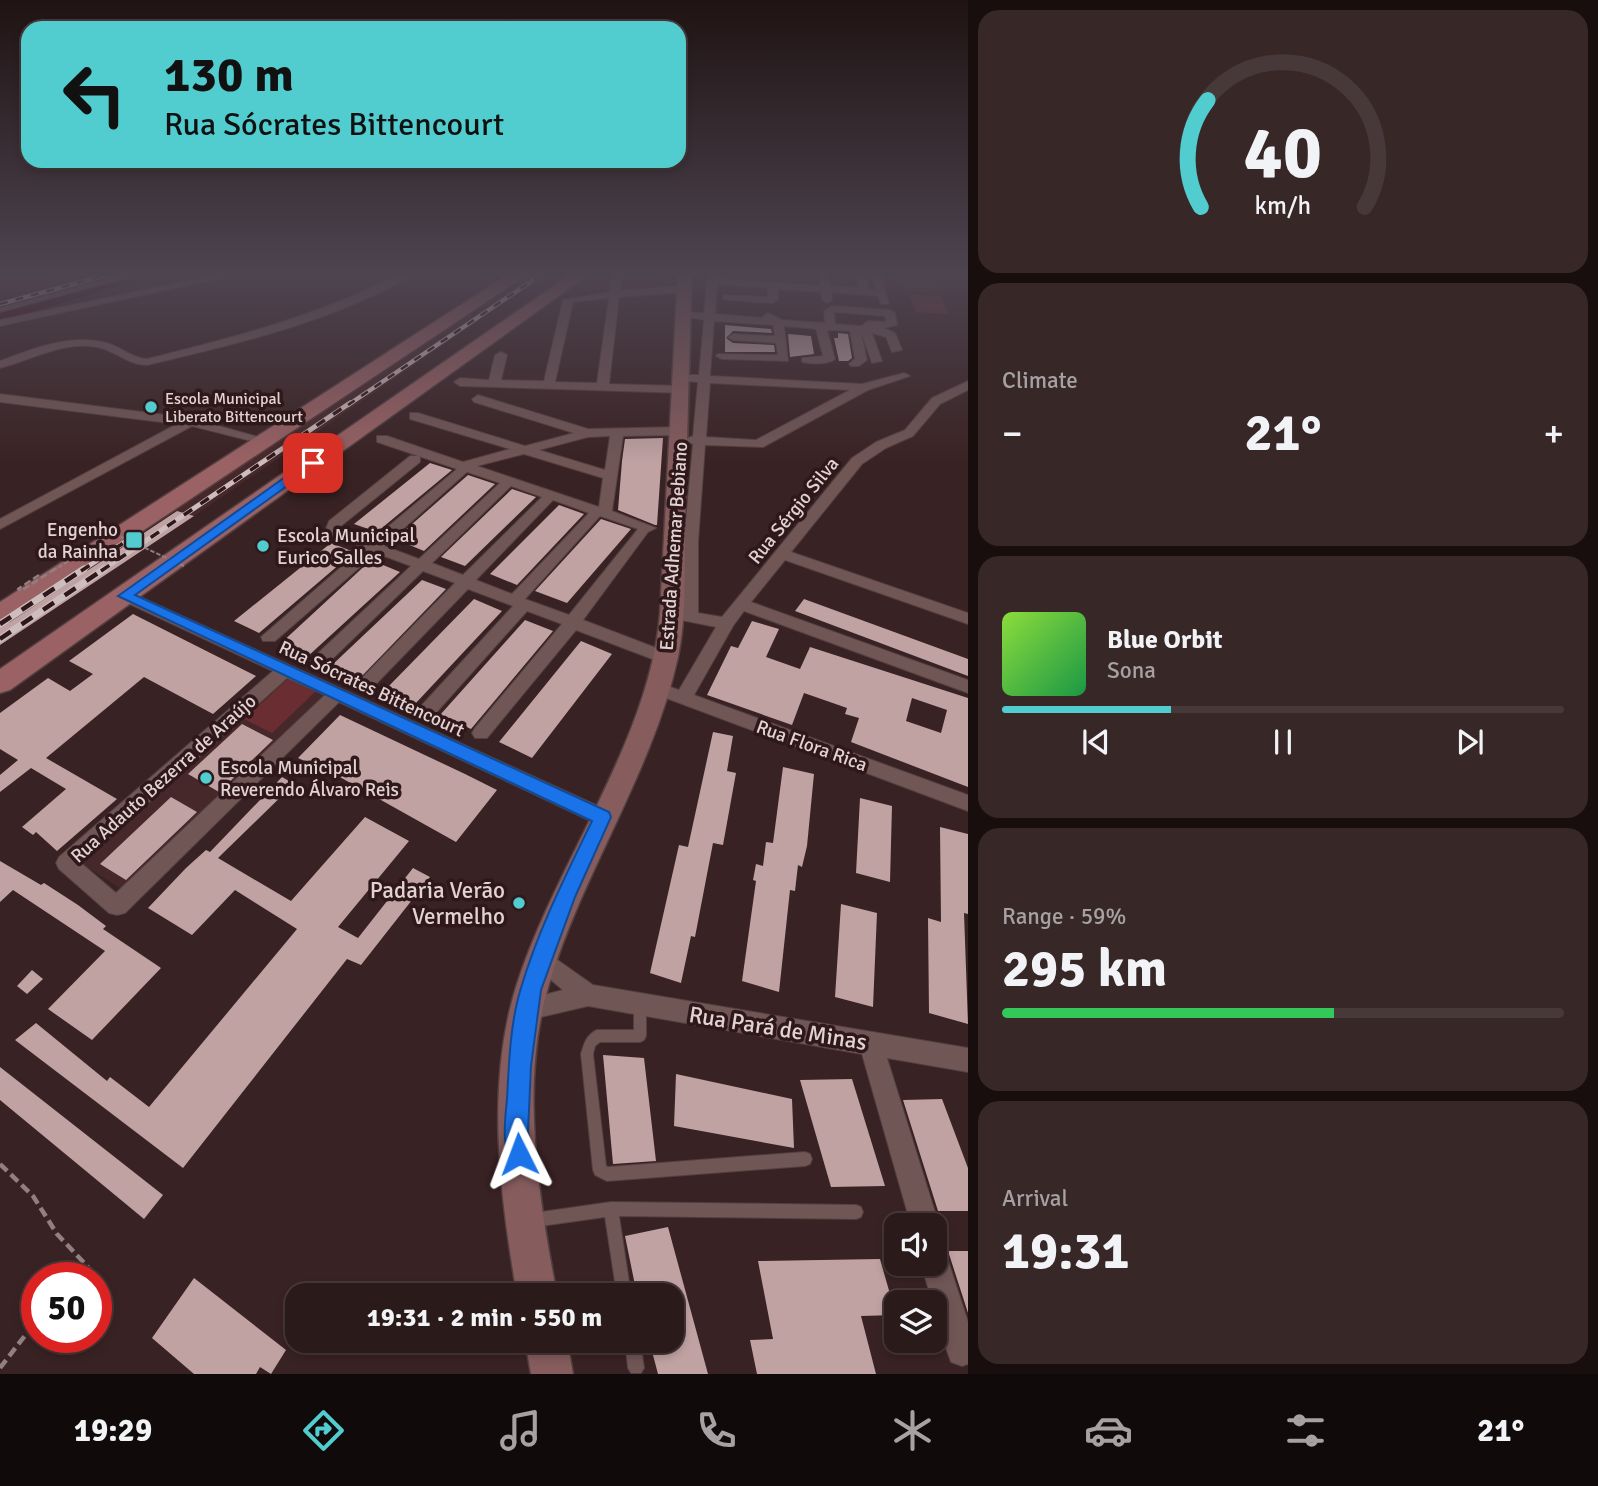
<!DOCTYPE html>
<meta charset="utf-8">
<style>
:root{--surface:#2b1a1a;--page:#372727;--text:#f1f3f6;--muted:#a6a1a2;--line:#473839;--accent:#52cdcf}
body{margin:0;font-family:Signika,sans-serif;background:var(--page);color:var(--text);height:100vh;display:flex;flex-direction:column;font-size:26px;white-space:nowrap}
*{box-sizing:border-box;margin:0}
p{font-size:23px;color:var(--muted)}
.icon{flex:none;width:38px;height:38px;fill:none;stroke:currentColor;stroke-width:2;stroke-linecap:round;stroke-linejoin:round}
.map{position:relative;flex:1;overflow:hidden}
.drawer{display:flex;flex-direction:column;gap:10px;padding:10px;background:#180e0e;width:630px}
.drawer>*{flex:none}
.guide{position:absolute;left:21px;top:21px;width:665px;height:147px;border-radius:21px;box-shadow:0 4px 10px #0003,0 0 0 2px var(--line);background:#52cdcf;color:#111;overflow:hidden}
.controls{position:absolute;left:884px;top:1213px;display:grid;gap:14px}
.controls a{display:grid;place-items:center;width:63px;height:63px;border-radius:14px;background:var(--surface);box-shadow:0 4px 10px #0003,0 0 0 2px var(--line);font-size:35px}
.speed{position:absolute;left:21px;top:1262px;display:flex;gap:14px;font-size:35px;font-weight:700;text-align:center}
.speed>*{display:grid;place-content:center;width:91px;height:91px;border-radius:50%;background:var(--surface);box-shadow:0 4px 10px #0003,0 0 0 2px var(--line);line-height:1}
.speed .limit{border:10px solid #d22;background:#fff;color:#111}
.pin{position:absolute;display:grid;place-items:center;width:60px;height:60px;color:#fff;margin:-30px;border-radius:14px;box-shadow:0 4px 10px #0006}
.me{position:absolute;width:77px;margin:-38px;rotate:357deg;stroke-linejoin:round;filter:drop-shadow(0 0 5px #0008)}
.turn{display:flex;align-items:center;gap:24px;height:147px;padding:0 28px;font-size:32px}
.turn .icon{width:91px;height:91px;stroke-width:2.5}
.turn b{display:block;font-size:49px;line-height:60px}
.big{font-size:52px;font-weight:800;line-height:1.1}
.drawer .card{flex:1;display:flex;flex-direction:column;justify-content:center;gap:10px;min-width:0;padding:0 24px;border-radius:21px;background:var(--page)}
.drawer .dial{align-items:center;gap:0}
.dial svg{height:182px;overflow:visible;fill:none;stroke:var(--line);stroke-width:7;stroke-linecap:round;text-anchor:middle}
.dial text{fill:var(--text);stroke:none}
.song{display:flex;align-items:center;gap:21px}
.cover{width:84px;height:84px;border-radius:10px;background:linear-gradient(135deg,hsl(90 70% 55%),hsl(140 70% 35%))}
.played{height:7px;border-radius:4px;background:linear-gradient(90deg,var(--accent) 30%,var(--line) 30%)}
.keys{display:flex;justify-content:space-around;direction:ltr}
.heat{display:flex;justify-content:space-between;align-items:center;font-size:38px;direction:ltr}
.charge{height:10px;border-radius:5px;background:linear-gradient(90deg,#34c759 59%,var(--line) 0)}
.trip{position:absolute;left:285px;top:1283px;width:399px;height:70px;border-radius:21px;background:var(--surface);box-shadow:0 4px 10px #0003,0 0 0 2px var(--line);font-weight:800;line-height:70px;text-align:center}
.dock{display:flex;height:112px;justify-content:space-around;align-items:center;background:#110a0a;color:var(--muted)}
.dock .icon{width:49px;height:49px}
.dock .selected{color:var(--accent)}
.dock b{font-size:32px;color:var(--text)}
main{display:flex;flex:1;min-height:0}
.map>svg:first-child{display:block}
.built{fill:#47282a}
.green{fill:#692d32}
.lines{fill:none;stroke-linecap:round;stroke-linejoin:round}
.river{fill:#34060d;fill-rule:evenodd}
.building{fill:#c0a2a2;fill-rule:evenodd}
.lane-casing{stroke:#523f3f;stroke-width:2}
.street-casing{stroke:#523f3f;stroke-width:2}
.secondary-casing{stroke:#523f3f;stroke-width:3}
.primary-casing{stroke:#523f3f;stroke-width:3}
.path{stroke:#927f7f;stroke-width:4.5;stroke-dasharray:10 5;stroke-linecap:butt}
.lane{fill:#715656;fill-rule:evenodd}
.street{fill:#715656;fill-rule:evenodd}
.secondary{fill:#865c5d;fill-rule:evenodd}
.primary{fill:#9a6264;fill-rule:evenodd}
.rail-far2-casing{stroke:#cebdbd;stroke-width:4.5}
.rail-far1-casing{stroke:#cebdbd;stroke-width:5}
.rail-casing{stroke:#cebdbd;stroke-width:7}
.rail-far2{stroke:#2f181a;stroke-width:2.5;stroke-dasharray:8;stroke-linecap:butt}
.rail-far1{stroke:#2f181a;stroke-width:3.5;stroke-dasharray:10;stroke-linecap:butt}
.rail{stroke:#2f181a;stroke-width:4.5;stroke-dasharray:13;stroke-linecap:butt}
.path-bridge-far1{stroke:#927f7f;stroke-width:2;stroke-dasharray:4.5 2;stroke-linecap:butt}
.path-bridge{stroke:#927f7f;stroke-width:2.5;stroke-dasharray:7 3.5;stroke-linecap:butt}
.route{fill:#1a73e8;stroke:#114b97;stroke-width:2}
.poi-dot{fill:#52cdcf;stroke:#2f181a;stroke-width:2.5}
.labels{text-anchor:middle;stroke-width:7;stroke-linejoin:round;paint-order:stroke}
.far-poi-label{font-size:16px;fill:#e2d2d2;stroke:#2f181a;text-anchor:start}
.street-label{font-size:19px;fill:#e2d2d2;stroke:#2f181a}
.poi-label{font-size:19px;fill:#e2d2d2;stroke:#2f181a;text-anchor:start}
.near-poi-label{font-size:23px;fill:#e2d2d2;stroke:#2f181a;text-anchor:end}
.near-street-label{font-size:23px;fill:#e2d2d2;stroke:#2f181a}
</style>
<main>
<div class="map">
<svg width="968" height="1374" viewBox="0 0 968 1374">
<rect width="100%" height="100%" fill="#392223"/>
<!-- built -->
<path class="built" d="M534,272H550L194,516L171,509Z
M900,272H936L941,294L903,291Z
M288,675L326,693L123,890L82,864Z"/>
<!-- green -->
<path class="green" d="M909,294L941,296L948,314L916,312Z
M289,678L316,691L272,733L244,719Z"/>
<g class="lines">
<!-- river -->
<path class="river" d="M144,272H168L0,321V311Z"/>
</g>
<!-- building -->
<path class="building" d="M725,325L771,329L772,333L733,331L726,338L733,343L774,345L775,352H725Z
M838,333L848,334L852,358L848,361H839L834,338H838Z
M788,334L811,336L814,354L790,357Z
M663,438L657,525H655L618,510L622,461L625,439Z
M430,463L452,470L377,532L354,524Z
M468,475L495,484L424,551L395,539Z
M512,489L536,497L465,566L441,557Z
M559,505L584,514L517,585L490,574Z
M177,511L194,516L0,645V624L10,622Z
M601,519L631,529L567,603L535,591Z
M331,543L354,552L259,633L234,621Z
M371,560L400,572L307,657L280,644Z
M422,580L446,589L359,679L331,666Z
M474,599L502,611L415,704L385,690Z
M804,599L968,659V676L795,611Z
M133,614L256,676L213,714L144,677L46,758L117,799L57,851L36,832L33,835L22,827L66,789L31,768L0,792V775L18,760L0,749V713L48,678L70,691L93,674L69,661Z
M525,620L553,631L471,729L440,715Z
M752,621L779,629L766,657L800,669L810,647L968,698V787L851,742L859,718L845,714L847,708L804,693L792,725L707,695L731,646L738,648ZM912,698L947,710L941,733L906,721Z
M581,641L612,654L532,758L499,742Z
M340,715L465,774L497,790L456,842L313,762L311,764L298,758Z
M242,724L273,740L219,792L188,774Z
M713,732L733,736L727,771L736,773L723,845L713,843L695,937L691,936L681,983L650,973L679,845L688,847Z
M783,767L814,774L807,846L802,867L798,865L795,891L790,890L779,992L742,981L756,881L753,880L756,864L763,866L766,842L773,843Z
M282,777L294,784L218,858L291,901L365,817L409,841L338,927L358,938L413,868L430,877L361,965L347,959L183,1168L15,1040L36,1023L107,1081L110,1077L149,1107L297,929L235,890L192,935L148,908L186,868L206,850L210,852Z
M171,797L197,812L126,880L100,864Z
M860,798L892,806L890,882L856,873Z
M940,827L968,834V914L964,913L968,1024L929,1013L928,918L941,922Z
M0,861L41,885L44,883L78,905L106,926L103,929L161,968L92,1040L48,1009L105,951L13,890L0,902Z
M841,904L877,913L873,1007L835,997Z
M32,970L43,979L27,994L17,986Z
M603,1055L644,1058L656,1161L613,1164Z
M0,1067L163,1195L144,1219L0,1100Z
M676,1074L792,1099L794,1148L674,1126Z
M852,1079L885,1186L831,1187L800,1080Z
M942,1099L968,1168V1211H938L903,1100Z
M668,1227L708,1374H658L649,1340H672V1295H637L625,1236Z
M948,1251H968V1313Z
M880,1259L896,1315L861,1316L876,1374H757L750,1340L773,1339L758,1261Z
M194,1278L286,1350L271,1374L260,1367L256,1374H194L152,1338Z"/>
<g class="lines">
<!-- lane casing -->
<g class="lane-casing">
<path id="lane" d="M640,999L644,1001L646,1005V1036L644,1040L640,1042H600L595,1046L593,1054L606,1166L608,1167L805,1152L810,1154L812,1159L810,1164L805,1166L607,1181L595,1175L593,1170L581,1054C584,1044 586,1035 597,1030H634V1005L636,1001Z
M611,1202L856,1205L861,1207L863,1212L861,1217L856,1219L619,1216L631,1295H617L605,1217L534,1227L529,1225L527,1220L529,1215L534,1213Z
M625,1340H640L644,1368L641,1373H631L628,1368Z"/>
</g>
<!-- street casing -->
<g class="street-casing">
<path id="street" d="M132,272H148L0,312V308Z
M230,272H249L0,326V320Z
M403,272H415C402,283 383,291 368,298C298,330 222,347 147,365C129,365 118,353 101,348C67,339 32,360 0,368V361C33,349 71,333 107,343C121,347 132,358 147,359C235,337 322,315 403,272Z
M617,272L622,275L620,290L685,286L690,289L685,292L619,297L609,384L682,386L686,387V393L460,386L454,382L460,378L489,380L495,355L501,352L507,355L501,380L544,381L563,300L610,292L612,275ZM609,298L597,383L555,382L573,302Z
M708,272H718L717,278L820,286L818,272H828L830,286L859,288L855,272H865L869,289L876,290L870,272H880L889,304H881L878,296L831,292L832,300L827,303L822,300L821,292L778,289V300L773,303L727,300L723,299V295L768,297V288L717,284L715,314L764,318L763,316L768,313L782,320L825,323L824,311L832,306L890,310L895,313L897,325L884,328L895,333L902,350L892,352L886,337L872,333L882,361L872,363L861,332L867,360L859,366H851L849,364L855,359L850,331L827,330L835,359C828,365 811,364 802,362V358L823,356L816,329L784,326L788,361L722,359L716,356L718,354L778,355L776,343L733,340L728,337L733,334L775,336L773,325L714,321L710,376L862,384L904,373L910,376L868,390L763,447L705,445L698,542V613L722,617L852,458L876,442L905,430L932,398L968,381V390L940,404L913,436L886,448L862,464L791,552L968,613V624L785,560L751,602L968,680V693L744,611L733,626L694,695L968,795V811L650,692L647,688L656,682L679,690L716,627L681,620L673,615L682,610L684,542L693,444L683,440L693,436L698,382L683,381L677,378L683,375H699L704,320L679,315L684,312L704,313ZM834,312L885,316L886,322L868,321L861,326L835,324ZM710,383L850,390L756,440L706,437Z
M952,272H968V278L954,274Z
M0,394L190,418L273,441L267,445L192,426L0,529V519L177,424L0,402Z
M478,395L588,429L680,427L686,431L680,435L623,436L612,511L656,528L648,532L583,620L672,654L674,658L672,662H660L576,630L487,738H475L472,733L475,728L562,624L527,611L434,715L428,716L419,710L422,705L513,606L468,589L375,685H363L360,681L363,677L455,583L423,571L326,665H314L311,661L314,657L411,566L376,553L275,641H263L261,637L363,548L327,534L325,531L329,521L410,456H420V462L341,526L340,529L371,541L457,469L377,442V436H387L463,462L510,449L410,419V413H418L525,446L574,433L474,402L472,399ZM610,436L605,470L539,450L588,437ZM524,454L603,478L599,507L477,466ZM467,472L500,483L419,559L384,546ZM511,486L542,497L463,575L432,563ZM553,500L589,513L512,594L476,580ZM600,516L638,529L569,615L525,599Z
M125,590L609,811L612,817L609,823L602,825L595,823L339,702L125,913L117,915L109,913L59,869L56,863L59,857L273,671L119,599L117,595L119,591ZM287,678L325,695L116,893L81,863Z
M542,949L593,985L968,1048V1072L887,1058L939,1225L935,1235L934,1225H911L862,1054L588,1006L528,1020L520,1017L516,1009L520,1001L563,990L534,966L531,959L534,952Z
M934,1244L944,1248L968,1322V1364L962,1366L951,1362L947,1351L921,1264H934Z"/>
</g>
<!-- secondary casing -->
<g class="secondary-casing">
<path id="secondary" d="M678,272H692C689,357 687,441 685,525C684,568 687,615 678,657C653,771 584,870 550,981C519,1081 538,1195 557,1295H517C500,1195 485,1083 517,984C556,862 650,740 660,613Z
M525,1340H567L573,1374H531Z"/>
</g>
<!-- primary casing -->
<g class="primary-casing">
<path id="primary" d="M512,272H531L9,620L0,622V602Z
M574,272H592L10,690L0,693V669Z"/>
</g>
<!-- path -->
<path class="path" d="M0,1164L33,1196L57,1234L88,1267L78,1278
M0,1368L37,1320"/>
<!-- lane -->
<use href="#lane" class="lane"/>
<!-- street -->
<use href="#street" class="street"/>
<!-- secondary -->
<use href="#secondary" class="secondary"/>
<!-- primary -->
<use href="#primary" class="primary"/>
<!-- rail-far2 casing -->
<g class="rail-far2-casing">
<path id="rail-far2" d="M0,304L118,272
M348,405L545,272"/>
</g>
<!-- rail-far1 casing -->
<g class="rail-far1-casing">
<path id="rail-far1" d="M81,571L131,538
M101,571L350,403"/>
</g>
<!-- rail casing -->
<g class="rail-casing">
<path id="rail" d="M0,624L84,569
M0,639L104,569"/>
</g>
<!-- rail-far2 -->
<use href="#rail-far2" class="rail-far2"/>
<!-- rail-far1 -->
<use href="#rail-far1" class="rail-far1"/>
<!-- rail -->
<use href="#rail" class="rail"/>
<!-- path-bridge-far1 -->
<path class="path-bridge-far1" d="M115,534L184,566
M53,571L112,533"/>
<!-- path-bridge -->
<path class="path-bridge" d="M39,575L18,589L21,591L55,569"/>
</g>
<!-- sky -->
<linearGradient id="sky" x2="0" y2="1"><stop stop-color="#1f1313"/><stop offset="0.59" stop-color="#4e4450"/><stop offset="1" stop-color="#4e4450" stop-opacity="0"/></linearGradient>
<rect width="968" height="464" fill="url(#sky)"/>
<!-- route -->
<path class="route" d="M309,460L319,463L135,595L609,812L611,817L575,897L541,990L531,1066L528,1132L531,1154L527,1163L519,1166L510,1163C502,1143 505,1120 507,1099C509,1064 510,1023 521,988C538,930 566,875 592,821L118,596Z"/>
<!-- markers -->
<g class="poi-dot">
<circle cx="151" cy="407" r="7"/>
<rect x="125" y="531" width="18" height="18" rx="3.5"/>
<circle cx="263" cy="546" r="7"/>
<circle cx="206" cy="778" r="7"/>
<circle cx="519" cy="903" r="7"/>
</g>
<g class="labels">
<!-- far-poi labels -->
<g class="far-poi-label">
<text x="165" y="404">Escola Municipal<tspan x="165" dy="18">Liberato Bittencourt</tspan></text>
</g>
<!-- street labels -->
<g class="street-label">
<text transform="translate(793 510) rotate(-51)" y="7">Rua Sérgio Silva</text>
<text transform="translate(673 546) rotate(-86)" y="7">Estrada Adhemar Bebiano</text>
<text transform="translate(372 688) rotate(25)" y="7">Rua Sócrates Bittencourt</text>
<text transform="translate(812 745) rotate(20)" y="7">Rua Flora Rica</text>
<text transform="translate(163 778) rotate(-42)" y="7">Rua Adauto Bezerra de Araújo</text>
</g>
<!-- poi labels -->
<g class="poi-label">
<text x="118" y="536" text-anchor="end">Engenho<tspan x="118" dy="22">da Rainha</tspan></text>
<text x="277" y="542">Escola Municipal<tspan x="277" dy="22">Eurico Salles</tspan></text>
<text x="220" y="774">Escola Municipal<tspan x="220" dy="22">Reverendo Álvaro Reis</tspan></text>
</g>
<!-- near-poi labels -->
<g class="near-poi-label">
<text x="505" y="898">Padaria Verão<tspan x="505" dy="26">Vermelho</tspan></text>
</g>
<!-- near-street labels -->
<g class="near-street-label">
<text transform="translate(778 1028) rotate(9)" y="8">Rua Pará de Minas</text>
</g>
</g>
</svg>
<div class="controls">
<a><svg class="icon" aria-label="sound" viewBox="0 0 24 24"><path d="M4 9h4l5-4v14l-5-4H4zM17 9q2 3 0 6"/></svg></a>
<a><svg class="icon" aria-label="layers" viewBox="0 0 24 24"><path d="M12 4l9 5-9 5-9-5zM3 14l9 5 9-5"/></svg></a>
</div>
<div class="speed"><div class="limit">50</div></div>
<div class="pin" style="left:313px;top:463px;background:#d93025"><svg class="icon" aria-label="arrive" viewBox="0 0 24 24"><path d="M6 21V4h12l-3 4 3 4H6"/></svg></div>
<svg class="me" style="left:519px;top:1154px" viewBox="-20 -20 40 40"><path d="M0-17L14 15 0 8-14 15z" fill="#1a73e8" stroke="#fff" stroke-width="4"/></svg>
<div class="trip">19:31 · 2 min · 550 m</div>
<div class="guide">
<div class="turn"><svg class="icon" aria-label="left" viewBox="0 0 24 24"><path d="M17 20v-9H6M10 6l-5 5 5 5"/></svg><div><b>130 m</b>Rua Sócrates Bittencourt</div></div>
</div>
</div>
<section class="drawer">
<div class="card dial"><svg viewBox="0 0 100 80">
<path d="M14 69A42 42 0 1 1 86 69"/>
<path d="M14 69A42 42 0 0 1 17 22" stroke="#52cdcf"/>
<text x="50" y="56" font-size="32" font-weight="700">40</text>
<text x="50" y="72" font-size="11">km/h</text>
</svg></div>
<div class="card"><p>Climate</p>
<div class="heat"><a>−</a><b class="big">21°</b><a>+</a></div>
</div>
<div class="card">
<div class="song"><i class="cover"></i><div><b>Blue Orbit</b><p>Sona</p></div></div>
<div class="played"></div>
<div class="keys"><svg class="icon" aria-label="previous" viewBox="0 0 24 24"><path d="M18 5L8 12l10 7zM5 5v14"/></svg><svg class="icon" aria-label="pause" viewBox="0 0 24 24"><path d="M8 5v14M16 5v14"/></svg><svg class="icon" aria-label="next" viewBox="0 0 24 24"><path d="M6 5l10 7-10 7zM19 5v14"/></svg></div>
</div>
<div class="card"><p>Range · 59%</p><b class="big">295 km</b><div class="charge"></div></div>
<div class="card"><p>Arrival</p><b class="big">19:31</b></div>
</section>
</main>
<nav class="dock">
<b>19:29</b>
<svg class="icon selected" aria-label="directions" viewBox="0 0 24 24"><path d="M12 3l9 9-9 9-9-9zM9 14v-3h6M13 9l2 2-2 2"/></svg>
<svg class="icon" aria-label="music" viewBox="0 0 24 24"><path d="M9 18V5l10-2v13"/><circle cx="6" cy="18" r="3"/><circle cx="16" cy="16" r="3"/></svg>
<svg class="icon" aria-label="phone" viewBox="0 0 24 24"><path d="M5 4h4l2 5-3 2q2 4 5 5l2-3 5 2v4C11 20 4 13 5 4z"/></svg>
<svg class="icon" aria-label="climate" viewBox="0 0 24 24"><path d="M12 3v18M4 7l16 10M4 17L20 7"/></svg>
<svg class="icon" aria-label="car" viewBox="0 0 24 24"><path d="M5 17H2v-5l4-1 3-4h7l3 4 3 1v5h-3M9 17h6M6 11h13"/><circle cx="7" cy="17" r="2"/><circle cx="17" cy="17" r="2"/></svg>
<svg class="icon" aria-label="filters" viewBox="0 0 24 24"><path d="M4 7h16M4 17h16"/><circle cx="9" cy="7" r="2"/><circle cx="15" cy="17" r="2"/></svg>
<b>21°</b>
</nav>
